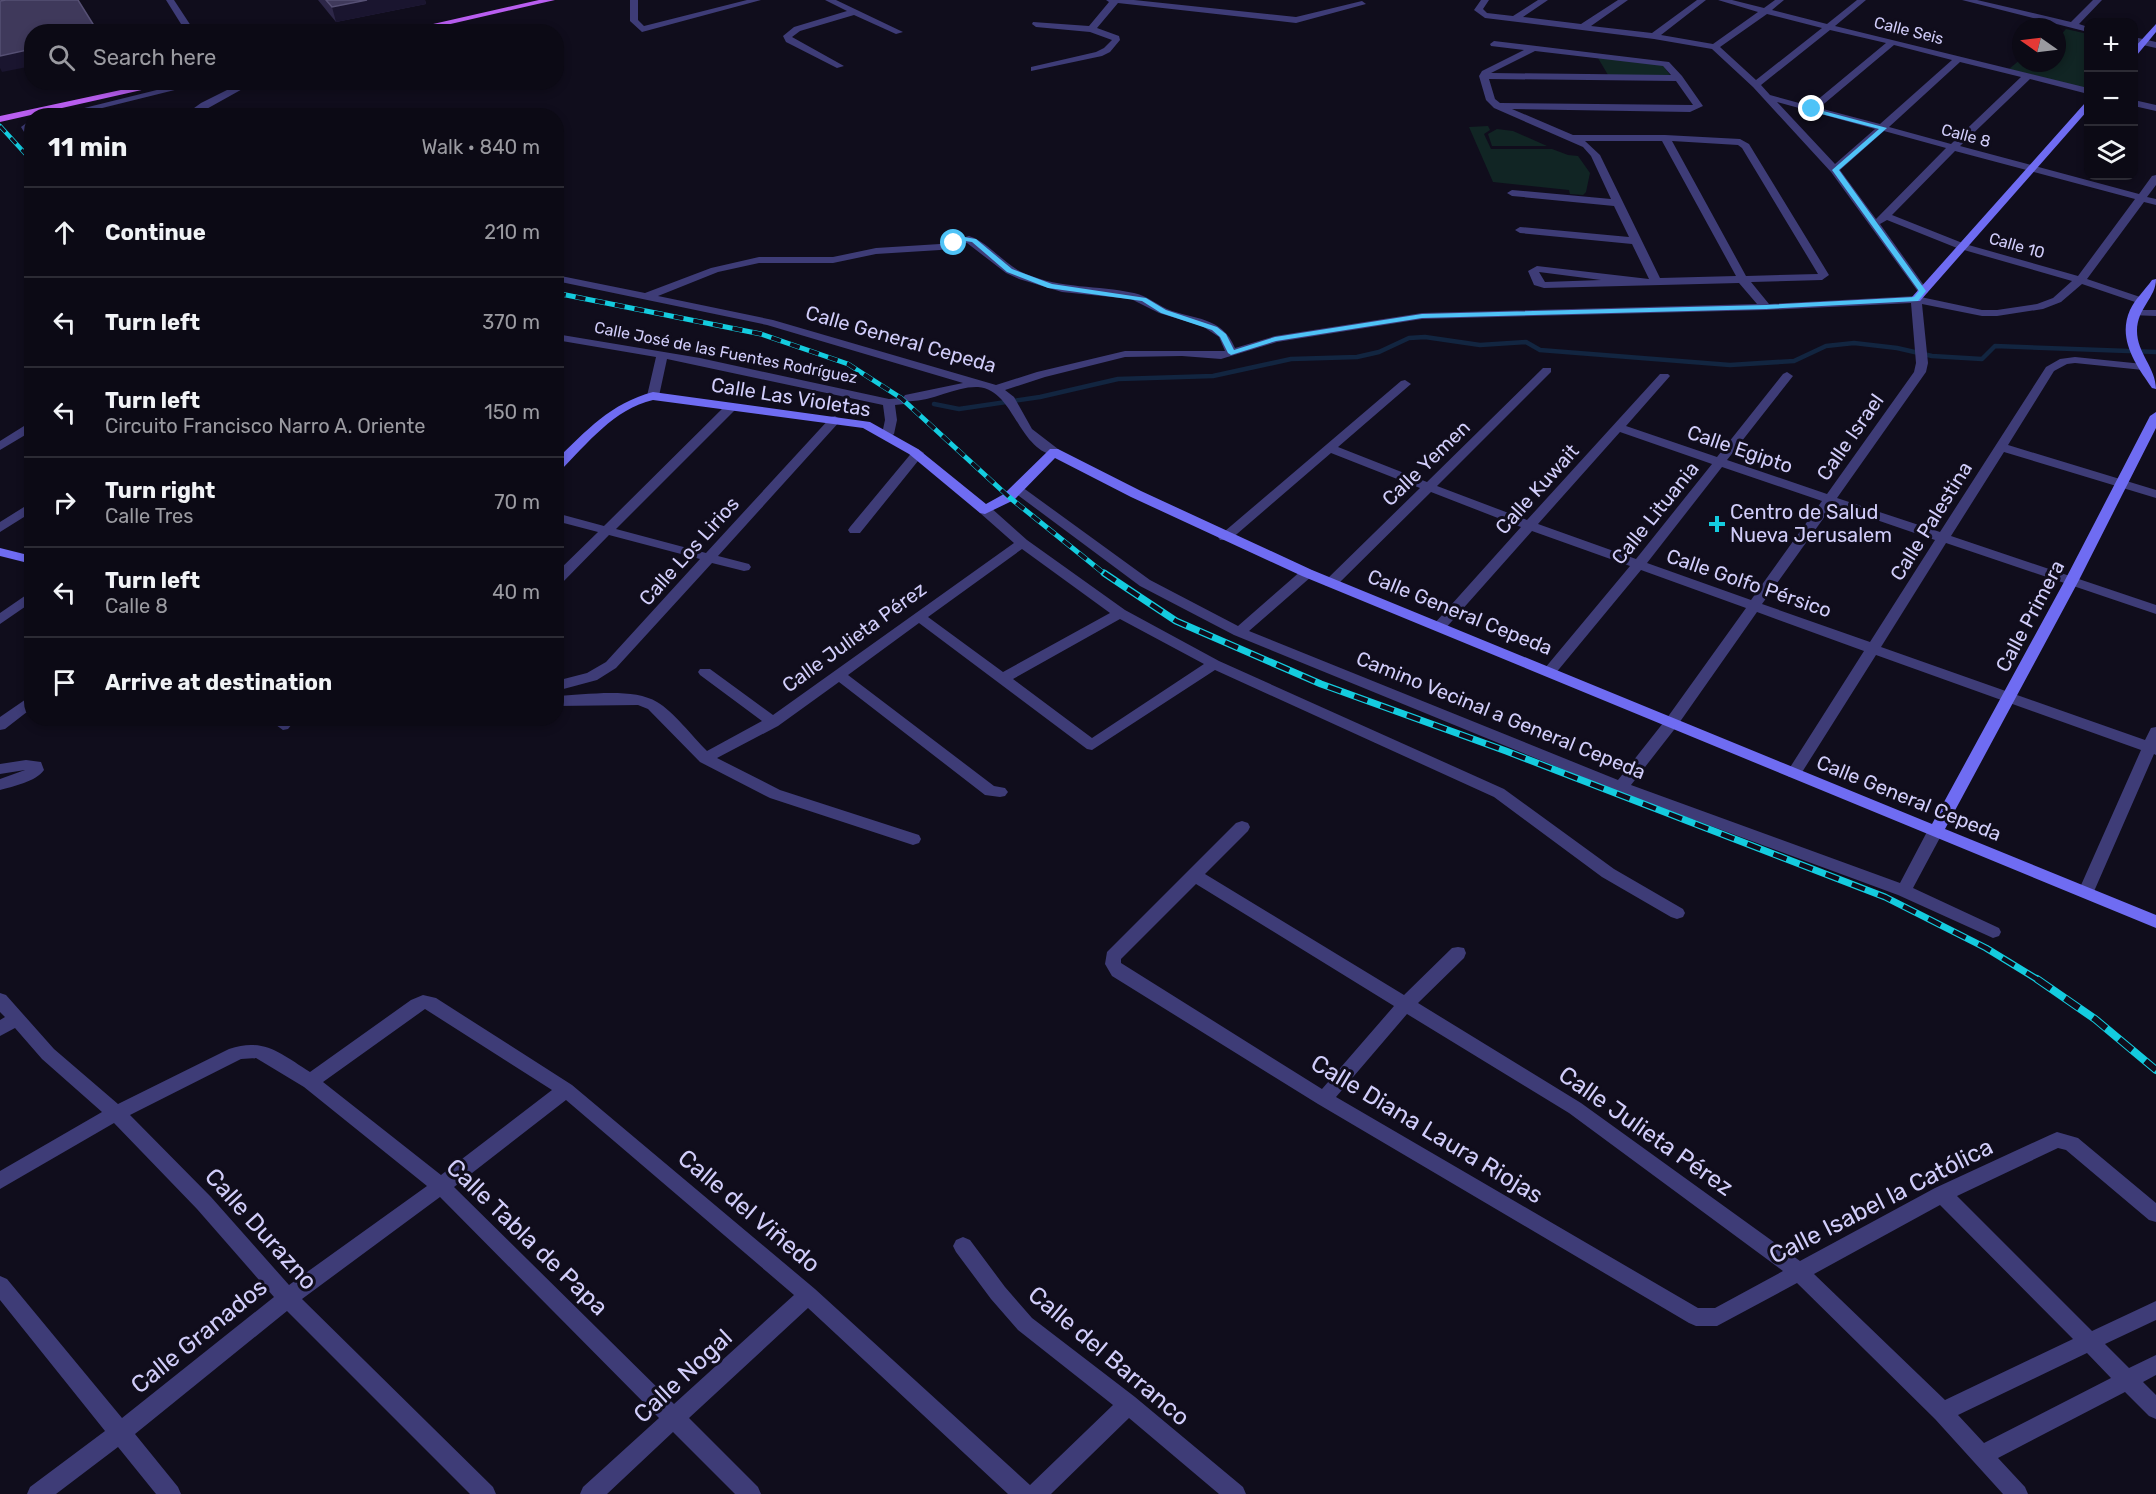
<!DOCTYPE html>
<meta charset="utf-8">
<style>
body{margin:0;font-family:Rubik,sans-serif;background:#15131e;color:#f1f3f6}
.controls{position:absolute;right:18px;top:18px;display:grid;overflow:hidden;border-radius:12px;box-shadow:0 3px 9px #0003}
.controls button{width:54px;height:54px;display:grid;place-items:center;padding:0;border:0;border-bottom:2px solid #2c2b34;background:#0c0a15;color:#f1f3f6;font:30px sans-serif}
.compass{position:absolute;left:2012px;top:18px;width:54px;height:54px;border-radius:50%;background:#0c0a15;box-shadow:0 3px 9px #0003;rotate:284deg}
.stop{position:absolute;width:18px;height:18px;margin:-14px;border:4px solid #4fc3f7;border-radius:50%;background:#fff}
.stop.end{background:#4fc3f7;border-color:#fff;box-shadow:0 2px 6px #0008}
.list{margin:0;padding:0;list-style:none}
h2{display:flex;justify-content:space-between;align-items:center;height:78px;margin:0;padding:0 24px;font-size:26px}
h2 small{font-size:20px;font-weight:400;color:#9a9aa0}
.list li{display:grid;grid-template-columns:39px 1fr auto;gap:18px;align-items:center;box-sizing:border-box;height:90px;padding:0 24px;border-top:2px solid #2c2b34}
.list b{display:block;font-size:22px;white-space:nowrap}
.list p{margin:0;font-size:20px;white-space:nowrap;color:#9a9aa0}
.list em{font-size:20px;font-style:normal;color:#9a9aa0}
.icon{flex:none;width:33px;height:33px;fill:none;stroke:currentColor;stroke-width:2;stroke-linecap:round;stroke-linejoin:round}
.map{position:relative;flex:none;width:2156px;height:1494px;overflow:hidden}
.search{position:absolute;background:#0c0a15;box-shadow:0 3px 9px #0003;left:24px;top:24px;width:540px;height:66px;display:flex;align-items:center;gap:15px;box-sizing:border-box;padding:0 21px;border-radius:24px;color:#9a9aa0;font-size:22px}
.panel{position:absolute;background:#0c0a15;box-shadow:0 3px 9px #0003;left:24px;top:108px;width:540px;height:618px;border-radius:24px}
.map>svg:first-child{display:block}
</style>
<div class="map">
<svg width="2156" height="1494" viewBox="0 0 2156 1494">
<rect width="100%" height="100%" fill="#100d1c"/>
<path fill="#112524" d="M 2066,29 L 2088,34 L 2088,89 L 2009,69 L 2021,59 L 2021,63 L 2057,63 L 2057,39 Z
M 1598,58 L 1662,64 L 1670,75 L 1608,75 Z
M 1488,126 L 1490,130 L 1484,134 L 1491,149 L 1552,149 L 1568,155 L 1578,156 L 1590,173 L 1586,192 L 1583,195 L 1570,194 L 1569,190 L 1493,182 L 1469,127 Z
M 1497,129 L 1513,131 L 1547,146 L 1492,146 L 1488,134 Z"/>
<g fill="none" stroke-linecap="round" stroke-linejoin="round">
<path stroke="#122540" stroke-width="4.5" d="M 934,404 L 959,409 L 1040,397 L 1118,379 L 1213,376 L 1291,359 L 1357,357 L 1379,352 L 1409,338 L 1425,337 L 1480,345 L 1526,342 L 1540,350 L 1730,365 L 1794,361 L 1826,346 L 1854,343 L 1897,348 L 1932,356 L 1982,359 L 1995,346 L 2156,352"/>
<path fill="#3e3c77" fill-rule="evenodd" d="M 166,0 L 174,0 L 195,32 L 186,32 Z
M 630,0 L 638,0 L 638,20 L 644,26 L 747,0 L 761,0 L 642,32 L 630,21 Z
M 825,0 L 836,0 L 903,32 L 896,34 L 854,15 L 800,31 L 792,37 L 844,66 L 837,68 L 786,42 L 783,36 L 794,27 L 847,11 Z
M 1106,0 L 1134,0 L 1296,17 L 1362,1 L 1366,4 L 1296,23 L 1118,3 L 1097,28 L 1119,36 L 1120,40 L 1110,52 L 1102,56 L 1031,71 L 1031,67 L 1096,52 L 1104,48 L 1112,40 L 1090,32 L 1036,27 L 1032,24 L 1033,22 L 1089,26 L 1109,2 Z
M 1481,0 L 1489,0 L 1483,9 L 1487,13 L 1513,16 L 1538,0 L 1548,0 L 1523,17 L 1581,24 L 1618,0 L 1628,0 L 1591,26 L 1652,33 L 1697,0 L 1706,0 L 1661,35 L 1713,44 L 1758,12 L 1718,0 L 1732,0 L 1764,8 L 1775,0 L 1784,0 L 1772,10 L 1827,24 L 1857,0 L 1866,0 L 1835,26 L 2088,88 L 2088,94 L 2030,79 L 1960,146 L 2139,194 L 2152,176 L 2156,175 L 2156,185 L 2147,197 L 2156,199 L 2156,205 L 2144,202 L 2087,279 L 2146,299 L 2146,303 L 2138,303 L 2082,284 L 2061,302 L 2043,309 L 1997,316 L 1982,316 L 1922,304 L 1928,363 L 1926,372 L 1837,498 L 1940,532 L 2046,367 L 2060,359 L 2075,357 L 2143,364 L 2149,367 L 2143,370 L 2075,363 L 2067,364 L 2054,371 L 2008,445 L 2156,490 L 2156,498 L 2004,452 L 1951,536 L 2156,605 L 2156,614 L 1946,543 L 1881,647 L 2145,740 L 2151,728 L 2156,727 L 2156,755 L 2154,754 L 2092,896 L 2080,896 L 2078,892 L 2141,750 L 1876,655 L 1799,777 L 1789,777 L 1786,773 L 1789,769 L 1864,651 L 1757,612 L 1677,726 L 1631,785 L 1900,883 L 1929,828 L 1941,828 L 1943,832 L 1913,888 L 1999,928 L 2001,932 L 1999,936 L 1993,938 L 1898,895 L 1616,791 L 1234,635 L 1140,586 L 1011,490 L 1017,486 L 1022,487 L 1150,580 L 1238,626 L 1302,570 L 1312,570 L 1314,573 L 1312,576 L 1249,631 L 1618,780 L 1667,718 L 1746,608 L 1641,570 L 1555,674 L 1545,674 L 1543,671 L 1545,668 L 1630,566 L 1532,531 L 1444,630 L 1434,630 L 1432,627 L 1434,624 L 1521,527 L 1431,492 L 1336,586 L 1326,586 L 1324,583 L 1326,580 L 1420,488 L 1331,453 L 1230,540 L 1220,540 L 1218,537 L 1401,381 L 1405,380 L 1411,384 L 1338,447 L 1427,482 L 1543,368 L 1551,368 L 1551,372 L 1437,486 L 1527,520 L 1660,374 L 1668,374 L 1670,376 L 1626,426 L 1717,457 L 1783,374 L 1787,372 L 1793,376 L 1727,460 L 1827,494 L 1914,372 L 1916,363 L 1911,303 L 1766,310 L 1422,319 L 1277,342 L 1221,359 L 1182,356 L 1125,357 L 1045,377 L 1005,390 L 1014,397 L 1032,429 L 1058,449 L 1060,452 L 1058,455 L 1054,456 C 1016,446 1014,390 978,387 C 955,386 930,403 906,401 L 904,404 L 895,405 L 897,420 L 894,434 L 888,438 L 882,434 L 885,420 L 883,405 L 667,359 L 659,396 L 657,399 L 649,399 L 647,396 L 656,357 L 556,340 L 556,334 L 700,358 L 889,399 L 903,398 L 905,395 L 963,383 L 767,325 L 556,281 L 556,275 L 645,293 L 711,268 L 759,257 L 833,257 L 876,248 L 940,244 L 969,236 C 990,243 1005,266 1026,274 C 1062,289 1097,285 1134,293 C 1147,296 1156,304 1167,309 C 1194,320 1222,316 1235,348 L 1275,336 L 1422,313 L 1757,304 L 1739,283 L 1544,288 L 1534,285 L 1528,271 L 1537,266 L 1649,279 L 1632,244 L 1520,233 L 1515,230 L 1520,227 L 1629,237 L 1614,206 L 1512,196 L 1507,193 L 1512,190 L 1611,199 L 1591,156 L 1583,147 L 1494,108 L 1486,100 L 1479,76 L 1482,71 L 1524,50 L 1491,46 L 1490,44 L 1494,41 L 1669,62 L 1682,76 L 1703,106 L 1690,112 L 1512,109 L 1573,135 L 1665,135 L 1740,139 L 1749,144 L 1829,275 L 1822,280 L 1751,282 L 1769,304 L 1916,296 L 1982,310 L 1997,310 L 2037,304 L 2053,298 L 2072,281 L 1957,248 L 1887,220 L 1880,224 L 1928,291 L 1927,293 L 1919,293 L 1831,172 L 1753,87 L 1712,49 L 1654,39 L 1485,18 L 1474,10 ZM 1767,14 L 1822,28 L 1756,80 L 1720,47 ZM 1830,30 L 1886,43 L 1810,106 L 1770,95 L 1761,85 ZM 1894,45 L 1952,60 L 1880,124 L 1819,108 ZM 1535,51 L 1663,66 L 1671,75 L 1491,73 ZM 1960,62 L 2021,77 L 1951,144 L 1889,127 ZM 1489,79 L 1676,81 L 1693,105 L 1500,103 L 1495,99 ZM 1777,102 L 1875,129 L 1835,164 ZM 1884,131 L 1946,148 L 1876,219 L 1840,170 ZM 1585,141 L 1662,141 L 1736,276 L 1660,278 L 1600,155 ZM 1672,141 L 1738,145 L 1742,148 L 1818,274 L 1746,276 ZM 1955,151 L 2135,199 L 2078,276 L 1965,244 L 1892,215 ZM 967,243 L 1006,273 L 1019,279 L 1062,292 L 1131,299 L 1159,313 L 1202,326 L 1219,337 L 1225,351 L 1125,351 L 1037,372 L 996,385 L 773,320 L 658,296 L 718,272 L 759,263 L 833,263 L 876,254 L 940,250 ZM 1539,272 L 1601,280 L 1545,282 ZM 1620,432 L 1712,464 L 1636,559 L 1538,524 ZM 1722,467 L 1822,501 L 1751,600 L 1647,563 ZM 1833,505 L 1935,540 L 1870,642 L 1762,604 Z
M 1962,0 L 1977,0 L 2071,22 L 2093,0 L 2102,0 L 2079,24 L 2088,27 L 2088,32 Z
M 2134,37 L 2156,42 L 2156,48 L 2134,43 Z
M 189,82 L 207,82 L 70,116 L 52,116 Z
M 243,82 L 255,82 L 194,116 L 183,116 L 201,103 Z
M 2134,100 L 2156,105 L 2156,111 L 2134,106 Z
M 32,119 L 32,141 L 29,140 L 21,127 Z
M 2134,310 L 2156,310 L 2156,316 L 2130,315 L 2130,311 Z
M 731,403 L 737,407 L 735,410 L 616,529 L 706,553 L 831,417 L 835,416 L 841,420 L 718,556 L 749,564 L 751,567 L 749,570 L 744,571 L 712,563 L 616,668 L 597,680 L 556,691 L 556,681 L 587,673 L 606,662 L 700,559 L 609,535 L 561,584 L 556,585 L 556,573 L 598,532 L 556,521 L 556,513 L 604,526 L 727,404 Z
M 32,421 L 32,431 L 0,450 L 0,441 Z
M 918,449 L 924,453 L 922,456 L 860,533 L 850,533 L 848,530 L 850,527 L 914,450 Z
M 32,502 L 32,512 L 0,532 L 0,522 Z
M 985,506 L 990,507 L 1027,540 L 1125,610 L 1219,661 L 1504,789 L 1614,869 L 1683,909 L 1685,913 L 1683,917 L 1677,919 L 1671,917 L 1602,877 L 1494,797 L 1215,670 L 1092,750 L 1087,749 L 919,623 L 848,675 L 994,786 L 1005,788 L 1008,792 L 1005,796 L 1000,797 L 985,795 L 839,682 L 778,726 L 717,758 L 780,790 L 919,835 L 921,839 L 919,843 L 913,845 L 770,798 L 700,762 L 648,709 L 638,705 L 556,706 L 556,696 C 584,695 633,687 657,702 C 674,712 692,736 707,751 L 762,721 L 700,675 L 698,672 L 700,669 L 710,669 L 773,715 L 1014,543 L 980,513 L 979,510 ZM 1022,549 L 1110,613 L 1003,672 L 928,617 ZM 1120,619 L 1204,664 L 1092,738 L 1013,679 Z
M 32,591 L 32,602 L 0,624 L 0,613 Z
M 32,695 L 32,708 L 5,729 L 0,730 L 0,717 Z
M 281,718 L 297,718 L 288,729 L 283,730 L 276,725 Z
M 26,760 L 41,762 L 44,770 C 35,782 14,786 0,790 L 0,779 L 25,770 L 0,774 L 0,764 Z
M 1242,821 L 1248,823 L 1250,827 L 1248,831 L 1205,874 L 1404,995 L 1452,948 L 1458,947 L 1464,948 L 1466,953 L 1464,958 L 1418,1003 L 1581,1103 L 1800,1261 L 1935,1188 L 2050,1135 L 2057,1132 L 2078,1138 L 2156,1203 L 2156,1222 L 2149,1220 L 2066,1150 L 2058,1148 L 1957,1196 L 2092,1331 L 2156,1301 L 2156,1320 L 2105,1344 L 2129,1368 L 2156,1355 L 2156,1375 L 2143,1382 L 2156,1395 L 2156,1419 L 2149,1416 L 2125,1392 L 1998,1458 L 2025,1487 L 2028,1494 L 2003,1494 L 1935,1419 L 1797,1283 L 1717,1326 L 1696,1326 L 1689,1323 L 1318,1104 L 1112,976 L 1105,964 L 1107,952 L 1236,823 ZM 1196,884 L 1394,1006 L 1322,1089 L 1121,963 L 1121,959 ZM 1407,1014 L 1569,1113 L 1783,1271 L 1715,1308 L 1698,1308 L 1336,1097 ZM 1940,1205 L 2073,1339 L 1945,1400 L 1814,1274 ZM 2087,1353 L 2111,1378 L 1984,1443 L 1958,1415 Z
M 0,993 L 6,995 L 54,1049 L 118,1104 L 229,1049 C 264,1037 281,1054 310,1072 L 411,1000 L 423,995 L 436,998 L 572,1085 L 815,1289 L 1030,1485 L 1113,1405 L 1018,1330 L 991,1299 L 956,1252 L 953,1246 L 956,1240 L 963,1237 L 970,1240 L 1005,1287 L 1032,1318 L 1135,1397 L 1243,1487 L 1246,1494 L 1219,1494 L 1129,1418 L 1051,1494 L 1008,1494 L 808,1308 L 689,1418 L 758,1487 L 761,1494 L 735,1494 L 673,1432 L 607,1494 L 580,1494 L 583,1487 L 659,1418 L 440,1197 L 302,1299 L 493,1487 L 496,1494 L 470,1494 L 287,1311 L 135,1434 L 178,1487 L 181,1494 L 156,1494 L 118,1447 L 56,1494 L 27,1494 L 30,1487 L 105,1431 L 0,1300 L 0,1276 L 7,1279 L 122,1418 L 274,1297 L 197,1209 L 114,1123 L 0,1189 L 0,1171 L 102,1112 L 42,1059 L 15,1028 L 0,1036 L 0,1020 L 5,1017 L 0,1012 ZM 425,1009 L 552,1090 L 441,1175 L 323,1082 ZM 256,1058 L 304,1087 L 427,1186 L 289,1285 L 211,1197 L 130,1115 L 241,1059 ZM 566,1100 L 794,1295 L 674,1404 L 454,1187 Z"/>
<path fill="#6f6cf2" fill-rule="evenodd" d="M 2156,24 L 2156,32 L 2137,55 L 2134,56 L 2134,48 Z
M 2088,102 L 2088,110 L 1920,301 L 1912,301 L 1912,297 L 2085,103 Z
M 2156,279 C 2156,298 2137,308 2137,331 C 2137,353 2156,368 2156,389 L 2152,388 C 2136,365 2117,339 2130,310 C 2135,299 2145,290 2152,280 Z
M 653,392 L 870,422 L 918,449 L 986,504 L 1004,494 L 1050,449 L 1058,449 L 1141,491 L 1312,570 L 1932,824 L 2064,582 L 2150,416 L 2156,412 L 2156,428 L 2078,582 L 1945,829 L 2156,915 L 2156,928 L 1302,576 L 1131,497 L 1055,458 L 1014,500 L 985,514 L 980,513 L 909,454 L 863,428 L 653,400 C 614,409 588,443 560,471 L 556,472 L 556,460 C 586,431 611,403 653,392 Z
M 0,548 L 32,556 L 32,564 L 0,556 Z"/>
<path fill="#b95ef0" fill-rule="evenodd" d="M 539,0 L 555,0 L 416,32 L 398,32 Z
M 158,82 L 177,82 L 0,122 L 0,116 Z"/>
<defs>
<path id="rail-far3" d="M 0,126 L 32,161"/>
<path id="rail-far2" d="M 556,293 L 761,334 L 848,364 L 901,398 L 1009,497 L 1106,575"/>
<path id="rail-far1" d="M 1104,573 L 1176,621 L 1321,684 L 1506,751 L 1885,897 L 1986,948 L 2040,981"/>
<path id="rail" d="M 2037,979 L 2095,1019 L 2156,1070"/>
</defs>
<use href="#rail-far3" stroke="#14ccdf" stroke-width="4.5"/>
<use href="#rail-far2" stroke="#14ccdf" stroke-width="5"/>
<use href="#rail-far1" stroke="#14ccdf" stroke-width="7"/>
<use href="#rail" stroke="#14ccdf" stroke-width="8"/>
<use href="#rail-far3" stroke="#100d1c" stroke-width="3" stroke-dasharray="8" stroke-linecap="butt"/>
<use href="#rail-far2" stroke="#100d1c" stroke-width="4" stroke-dasharray="10" stroke-linecap="butt"/>
<use href="#rail-far1" stroke="#100d1c" stroke-width="4.5" stroke-dasharray="14" stroke-linecap="butt"/>
<use href="#rail" stroke="#100d1c" stroke-width="6" stroke-dasharray="17" stroke-linecap="butt"/>
</g>
<path fill="#2d2748" d="M 318,0 L 425,0 L 426,4 L 336,22 Z"/>
<path fill="#1a152f" d="M 367,0 L 425,0 L 426,4 L 336,22 L 332,7 Z
M 32,49 L 32,66 L 2,72 L 0,68 L 0,56 Z"/>
<path fill="#3f395b" stroke="#565074" stroke-width="1.5" d="M 6,0 L 78,0 L 98,32 L 32,32 L 32,49 L 0,56 L 0,1 Z
M 326,0 L 367,0 L 332,7 Z"/>
<path fill="#4fc3f7" d="M 1812,108 L 1887,128 L 1839,170 L 1926,291 L 1918,301 L 1766,309 L 1422,318 L 1276,341 L 1231,355 L 1228,353 L 1220,337 L 1212,330 L 1161,313 L 1142,301 L 1048,288 L 1007,272 L 972,242 L 965,241 L 954,245 L 950,243 L 964,237 L 976,239 L 1012,269 L 1052,284 L 1146,298 L 1166,310 L 1217,327 L 1226,334 L 1234,350 L 1275,337 L 1422,314 L 1766,305 L 1914,297 L 1919,291 L 1832,170 L 1879,129 L 1810,111 Z"/>
<path fill="#14ccdf" stroke="#100d1c" stroke-width="2" d="M1714 515h6v6h6v6h-6v6h-6v-6h-6v-6h6z"/>
<g text-anchor="middle" stroke-width="6" stroke-linejoin="round" paint-order="stroke">
<g font-size="16" fill="#d1cdfa" stroke="#100d1c">
<text transform="translate(1909 30) rotate(14)" y="6">Calle Seis</text>
<text transform="translate(1966 135) rotate(15)" y="6">Calle 8</text>
<text transform="translate(2017 245) rotate(16)" y="6">Calle 10</text>
<text transform="translate(726 352) rotate(11)" y="6">Calle José de las Fuentes Rodríguez</text>
</g>
<g font-size="20" fill="#d1cdfa" stroke="#100d1c">
<text transform="translate(901 339) rotate(16)" y="7">Calle General Cepeda</text>
<text transform="translate(791 397) rotate(9)" y="7">Calle Las Violetas</text>
<text transform="translate(1850 437) rotate(-55)" y="7">Calle Israel</text>
<text transform="translate(1740 449) rotate(19)" y="7">Calle Egipto</text>
<text transform="translate(1426 463) rotate(-44)" y="7">Calle Yemen</text>
<text transform="translate(1537 489) rotate(-48)" y="7">Calle Kuwait</text>
<text transform="translate(1655 513) rotate(-51)" y="7">Calle Lituania</text>
<text transform="translate(1931 521) rotate(-58)" y="7">Calle Palestina</text>
<text transform="translate(689 551) rotate(-48)" y="7">Calle Los Lirios</text>
<text transform="translate(1749 583) rotate(19)" y="7">Calle Golfo Pérsico</text>
<text transform="translate(1460 612) rotate(22)" y="7">Calle General Cepeda</text>
<text transform="translate(2030 616) rotate(-62)" y="7">Calle Primera</text>
<text transform="translate(854 637) rotate(-36)" y="7">Calle Julieta Pérez</text>
<text transform="translate(1501 715) rotate(22)" y="7">Camino Vecinal a General Cepeda</text>
<text transform="translate(1909 798) rotate(22)" y="7">Calle General Cepeda</text>
</g>
<g font-size="20" fill="#d1cdfa" stroke="#100d1c" text-anchor="start">
<text x="1730" y="519">Centro de Salud<tspan x="1730" dy="23">Nueva Jerusalem</tspan></text>
</g>
<g font-size="24" fill="#d1cdfa" stroke="#100d1c">
<text transform="translate(1427 1129) rotate(31)" y="8">Calle Diana Laura Riojas</text>
<text transform="translate(1646 1131) rotate(35)" y="8">Calle Julieta Pérez</text>
<text transform="translate(1881 1201) rotate(-27)" y="8">Calle Isabel la Católica</text>
<text transform="translate(749 1211) rotate(40)" y="8">Calle del Viñedo</text>
<text transform="translate(261 1229) rotate(48)" y="8">Calle Durazno</text>
<text transform="translate(527 1237) rotate(44)" y="8">Calle Tabla de Papa</text>
<text transform="translate(199 1336) rotate(-39)" y="8">Calle Granados</text>
<text transform="translate(1109 1356) rotate(40)" y="8">Calle del Barranco</text>
<text transform="translate(683 1376) rotate(-43)" y="8">Calle Nogal</text>
</g>
</g>
</svg>
<div class="controls">
<button>+</button>
<button>−</button>
<button><svg class="icon" aria-label="layers" viewBox="0 0 24 24"><path d="M12 4l9 5-9 5-9-5zM3 14l9 5 9-5"/></svg></button>
</div>
<svg class="compass" viewBox="-18 -18 36 36"><path d="M0-13l5 13h-10z" fill="#e53935"/><path d="M0 13l5-13h-10z" fill="#9a9aa0"/></svg>
<div class="stop" style="left:954px;top:243px"></div>
<div class="stop end" style="left:1812px;top:109px"></div>
<div class="search"><svg class="icon" aria-label="search" viewBox="0 0 24 24"><circle cx="10" cy="10" r="6"/><path d="M15 15l6 6"/></svg>Search here</div>
<section class="panel">
<h2>11 min<small>Walk · 840 m</small></h2>
<ul class="list">
<li><svg class="icon" aria-label="ahead" viewBox="0 0 24 24"><path d="M12 20V5M6 11l6-6 6 6"/></svg><div><b>Continue</b></div><em>210 m</em></li>
<li><svg class="icon" aria-label="left" viewBox="0 0 24 24"><path d="M17 20v-9H6M10 6l-5 5 5 5"/></svg><div><b>Turn left</b></div><em>370 m</em></li>
<li><svg class="icon" aria-label="left" viewBox="0 0 24 24"><path d="M17 20v-9H6M10 6l-5 5 5 5"/></svg><div><b>Turn left</b><p>Circuito Francisco Narro A. Oriente</p></div><em>150 m</em></li>
<li><svg class="icon" aria-label="right" viewBox="0 0 24 24"><path d="M7 20v-9h11M14 6l5 5-5 5"/></svg><div><b>Turn right</b><p>Calle Tres</p></div><em>70 m</em></li>
<li><svg class="icon" aria-label="left" viewBox="0 0 24 24"><path d="M17 20v-9H6M10 6l-5 5 5 5"/></svg><div><b>Turn left</b><p>Calle 8</p></div><em>40 m</em></li>
<li><svg class="icon" aria-label="arrive" viewBox="0 0 24 24"><path d="M6 21V4h12l-3 4 3 4H6"/></svg><div><b>Arrive at destination</b></div></li>
</ul>
</section>
</div>
